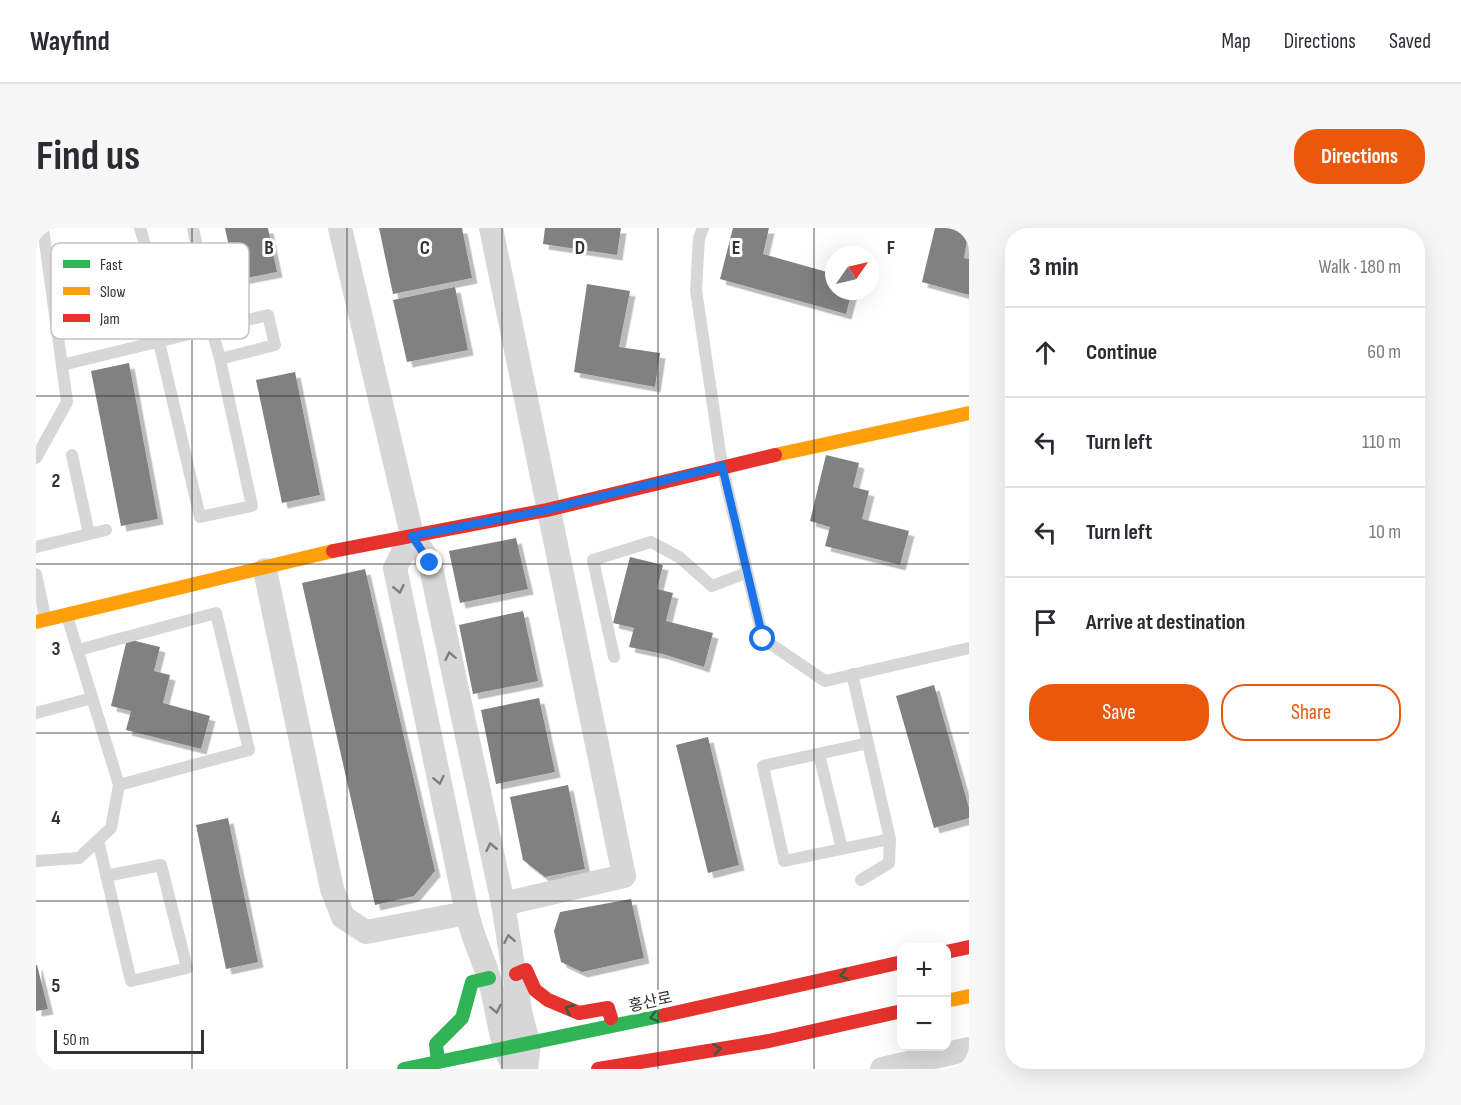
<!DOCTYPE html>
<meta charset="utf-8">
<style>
body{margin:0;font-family:"Sofia Sans Condensed","Noto Sans KR",sans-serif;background:#f7f7f7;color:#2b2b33}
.controls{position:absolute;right:18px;bottom:18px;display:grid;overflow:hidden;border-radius:12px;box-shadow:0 6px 24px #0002}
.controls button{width:54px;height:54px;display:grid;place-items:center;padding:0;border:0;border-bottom:2px solid #e1e1e2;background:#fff;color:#2b2b33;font:30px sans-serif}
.compass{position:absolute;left:789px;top:18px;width:54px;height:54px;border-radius:50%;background:#fff;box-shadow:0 6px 24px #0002;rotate:56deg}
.scale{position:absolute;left:18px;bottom:15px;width:150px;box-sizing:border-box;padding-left:6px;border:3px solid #333;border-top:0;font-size:16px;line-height:21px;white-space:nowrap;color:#333;-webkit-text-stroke:4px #fff;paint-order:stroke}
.stop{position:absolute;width:18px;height:18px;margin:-14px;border:4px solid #1a73e8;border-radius:50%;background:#fff}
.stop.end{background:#1a73e8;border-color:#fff;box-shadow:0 2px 6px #0008}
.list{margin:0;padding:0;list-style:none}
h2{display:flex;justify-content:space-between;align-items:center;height:78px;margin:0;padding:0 24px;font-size:26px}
h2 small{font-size:20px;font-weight:400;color:#7c7c81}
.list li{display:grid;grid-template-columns:39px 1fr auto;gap:18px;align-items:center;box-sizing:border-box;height:90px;padding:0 24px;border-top:2px solid #e1e1e2}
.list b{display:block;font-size:22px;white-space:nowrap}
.list em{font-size:20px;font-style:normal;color:#7c7c81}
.actions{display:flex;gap:12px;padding:18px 24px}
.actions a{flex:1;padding:14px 0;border:2px solid #ea580c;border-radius:24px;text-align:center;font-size:21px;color:#ea580c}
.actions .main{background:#ea580c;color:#fff}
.icon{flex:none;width:33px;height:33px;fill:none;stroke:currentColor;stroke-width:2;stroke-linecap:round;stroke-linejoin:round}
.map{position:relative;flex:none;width:933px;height:841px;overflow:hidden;border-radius:24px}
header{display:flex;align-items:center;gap:36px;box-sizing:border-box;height:84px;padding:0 30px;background:#fff;border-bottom:2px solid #e1e1e2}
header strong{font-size:28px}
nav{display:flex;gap:33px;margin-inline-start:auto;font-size:21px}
.intro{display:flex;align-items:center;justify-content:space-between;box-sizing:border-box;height:144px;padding:0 36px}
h1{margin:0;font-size:42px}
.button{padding:15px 27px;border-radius:24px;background:#ea580c;color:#fff;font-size:21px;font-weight:700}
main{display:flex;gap:36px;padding:0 36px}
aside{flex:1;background:#fff;border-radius:24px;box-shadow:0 6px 24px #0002}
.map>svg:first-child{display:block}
</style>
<header>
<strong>Wayfind</strong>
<nav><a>Map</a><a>Directions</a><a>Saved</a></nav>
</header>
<div class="intro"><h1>Find us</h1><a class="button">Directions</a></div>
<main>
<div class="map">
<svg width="933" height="841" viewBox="0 0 933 841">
<defs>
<filter id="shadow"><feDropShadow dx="5.5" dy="5.5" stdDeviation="0" flood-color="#0004"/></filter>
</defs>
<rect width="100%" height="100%" fill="#fff"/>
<path fill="#818181" filter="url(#shadow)" d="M 189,0 L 232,0 L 241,44 L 200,52 Z
M 343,0 L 426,0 L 436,50 L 357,66 Z
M 509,0 L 585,0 L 581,27 L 507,16 Z
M 697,0 L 733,0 L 727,26 L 798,46 L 798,63 L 816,63 L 810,86 L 684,51 Z
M 899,0 L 933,0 L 928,30 L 933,31 L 933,67 L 886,54 Z
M 551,56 L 594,63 L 583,119 L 624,125 L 619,159 L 538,144 Z
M 419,59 L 432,122 L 371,134 L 357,72 Z
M 93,135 L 122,291 L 85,298 L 55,143 Z
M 259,144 L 284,267 L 246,275 L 220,152 Z
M 790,227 L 823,235 L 817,259 L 833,263 L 826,291 L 873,303 L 864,337 L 789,318 L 794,299 L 774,293 Z
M 480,310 L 492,361 L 424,375 L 413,323 Z
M 594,329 L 627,337 L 621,361 L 637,365 L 630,393 L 677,405 L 668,439 L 627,426 L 593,419 L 598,400 L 577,395 Z
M 329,341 L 399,643 L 378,668 L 339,677 L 266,355 Z
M 487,383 L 502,453 L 437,466 L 423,397 Z
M 91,411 L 124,419 L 118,443 L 134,447 L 127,475 L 174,488 L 165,521 L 90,502 L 95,483 L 75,478 Z
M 898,457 L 933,580 L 933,590 L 898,600 L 860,468 Z
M 503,470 L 519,544 L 460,556 L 445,482 Z
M 672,509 L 703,637 L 672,645 L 640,517 Z
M 532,557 L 549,641 L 509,649 L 487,632 L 474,569 Z
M 192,590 L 222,734 L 190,741 L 160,597 Z
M 595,671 L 608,730 L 546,744 L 525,734 L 518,703 L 524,684 Z
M 0,737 L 1,737 L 12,781 L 0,783 Z"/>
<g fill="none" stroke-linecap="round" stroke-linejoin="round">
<path stroke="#d7d7d7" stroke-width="12" d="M 104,0 L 120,53 L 166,43 L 157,0
M 667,0 L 663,10 L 660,62 L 686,238 L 727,411 L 789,453 L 933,420
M 123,114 L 164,289 L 216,278 L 184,131 L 168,73
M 26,137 L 232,87 L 239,117 L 184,131
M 36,227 L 53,306
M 0,230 L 31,174 L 7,0
M 0,319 L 70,302
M 0,346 L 9,389
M 42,422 L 180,385 L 213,522 L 83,557
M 578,429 L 557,332 L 615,314 L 643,329 L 676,358 L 710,345
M 816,446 L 854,611 L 853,635 L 825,652
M 0,485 L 56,470
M 832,515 L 727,538 L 748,633 L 854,611
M 783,526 L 806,621
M 62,612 L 95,753 L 151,740 L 125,637 L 70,648
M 0,633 L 43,630 L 75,600 L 83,557 L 31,388"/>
<path stroke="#d7d7d7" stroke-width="24" d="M 304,0 L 376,307 L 394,335 L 467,676 L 485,788 L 493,817 L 490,841
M 455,0 L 588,648 L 467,676
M 376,307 L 359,340 L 431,685 C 436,708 446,728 453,750 C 462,778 462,809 476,835
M 229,342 L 296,661 L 307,689 L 330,704 L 431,685
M 846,841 L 933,821"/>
<path stroke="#30b455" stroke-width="14" d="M 402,834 L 400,816 L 426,790 L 436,754 L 453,750
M 368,841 L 629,787"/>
<path stroke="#ff9f0a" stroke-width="14" d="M 739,227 L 933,185
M 0,394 L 297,323
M 910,773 L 933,768"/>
<path stroke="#e5322d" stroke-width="14" d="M 297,323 L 511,282 L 739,227
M 910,724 L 933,719
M 480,746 L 490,742 L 499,762 L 512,772 L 543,785 L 572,780 L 575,790
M 629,787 L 866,734
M 562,841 L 733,813 L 866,783"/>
</g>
<defs><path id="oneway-chevron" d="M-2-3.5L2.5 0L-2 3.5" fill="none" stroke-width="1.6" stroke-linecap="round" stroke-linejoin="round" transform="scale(1.5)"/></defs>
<g stroke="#7d7d7d">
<use href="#oneway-chevron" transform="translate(363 361) rotate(78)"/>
<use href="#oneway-chevron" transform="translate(414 428) rotate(-102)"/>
<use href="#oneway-chevron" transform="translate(403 552) rotate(78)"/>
<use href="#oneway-chevron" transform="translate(455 619) rotate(-102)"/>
<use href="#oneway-chevron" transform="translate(473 711) rotate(-101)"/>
<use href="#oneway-chevron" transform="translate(460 781) rotate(78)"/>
</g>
<g stroke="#32603f">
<use href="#oneway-chevron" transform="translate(808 747) rotate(167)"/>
<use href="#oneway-chevron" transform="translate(533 781) rotate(-158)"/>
<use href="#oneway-chevron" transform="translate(618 789) rotate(167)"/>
<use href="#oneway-chevron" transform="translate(681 821) rotate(-9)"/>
</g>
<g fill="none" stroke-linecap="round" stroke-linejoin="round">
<path stroke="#1a73e8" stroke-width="8" d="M 394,335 L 376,308 L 511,282 L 686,238 L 727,411"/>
</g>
<path fill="none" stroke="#333" stroke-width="1.5" stroke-opacity="0.55" d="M 156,0 L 156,841M 311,0 L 311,841M 466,0 L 466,841M 622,0 L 622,841M 778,0 L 778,841M 0,168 L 933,168M 0,336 L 933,336M 0,505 L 933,505M 0,673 L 933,673"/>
<g text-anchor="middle" stroke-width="6" stroke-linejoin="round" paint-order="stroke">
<g font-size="16" fill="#333" stroke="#fff">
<text transform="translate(614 773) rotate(-12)" y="6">홍산로</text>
</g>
</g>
<rect x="15" y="15" width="198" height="96" rx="9" fill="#fff" stroke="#c2c2c2" stroke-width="1.5"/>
<rect x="27" y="32" width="27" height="8" fill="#30b455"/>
<rect x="27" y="59" width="27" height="8" fill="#ff9f0a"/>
<rect x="27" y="86" width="27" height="8" fill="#e5322d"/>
<g font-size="16" fill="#333">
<text x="64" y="42">Fast</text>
<text x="64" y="69">Slow</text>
<text x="64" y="96">Jam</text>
</g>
<g font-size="20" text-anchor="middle" font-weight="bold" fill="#333" stroke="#fff" stroke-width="6" stroke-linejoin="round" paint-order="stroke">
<text x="233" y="26">B</text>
<text x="389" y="26">C</text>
<text x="544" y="26">D</text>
<text x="700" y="26">E</text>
<text x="855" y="26">F</text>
<text x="20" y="259">2</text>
<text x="20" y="427">3</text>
<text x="20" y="596">4</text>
<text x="20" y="764">5</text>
</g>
</svg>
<div class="controls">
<button>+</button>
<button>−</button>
</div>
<svg class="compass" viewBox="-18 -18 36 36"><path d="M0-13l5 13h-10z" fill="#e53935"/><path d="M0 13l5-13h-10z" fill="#7c7c81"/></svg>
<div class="scale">50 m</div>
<div class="stop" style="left:727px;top:411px"></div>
<div class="stop end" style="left:394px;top:335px"></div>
</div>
<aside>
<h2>3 min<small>Walk · 180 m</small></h2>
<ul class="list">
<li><svg class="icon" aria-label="ahead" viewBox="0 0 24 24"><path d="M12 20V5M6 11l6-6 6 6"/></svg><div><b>Continue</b></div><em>60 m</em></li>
<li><svg class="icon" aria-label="left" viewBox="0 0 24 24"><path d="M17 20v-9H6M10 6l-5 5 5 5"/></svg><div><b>Turn left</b></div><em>110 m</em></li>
<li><svg class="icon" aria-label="left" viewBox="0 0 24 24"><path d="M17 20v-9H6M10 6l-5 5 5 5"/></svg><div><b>Turn left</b></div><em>10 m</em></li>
<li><svg class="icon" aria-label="arrive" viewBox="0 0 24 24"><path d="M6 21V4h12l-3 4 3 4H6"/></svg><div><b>Arrive at destination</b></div></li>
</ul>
<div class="actions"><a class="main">Save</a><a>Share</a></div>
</aside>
</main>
